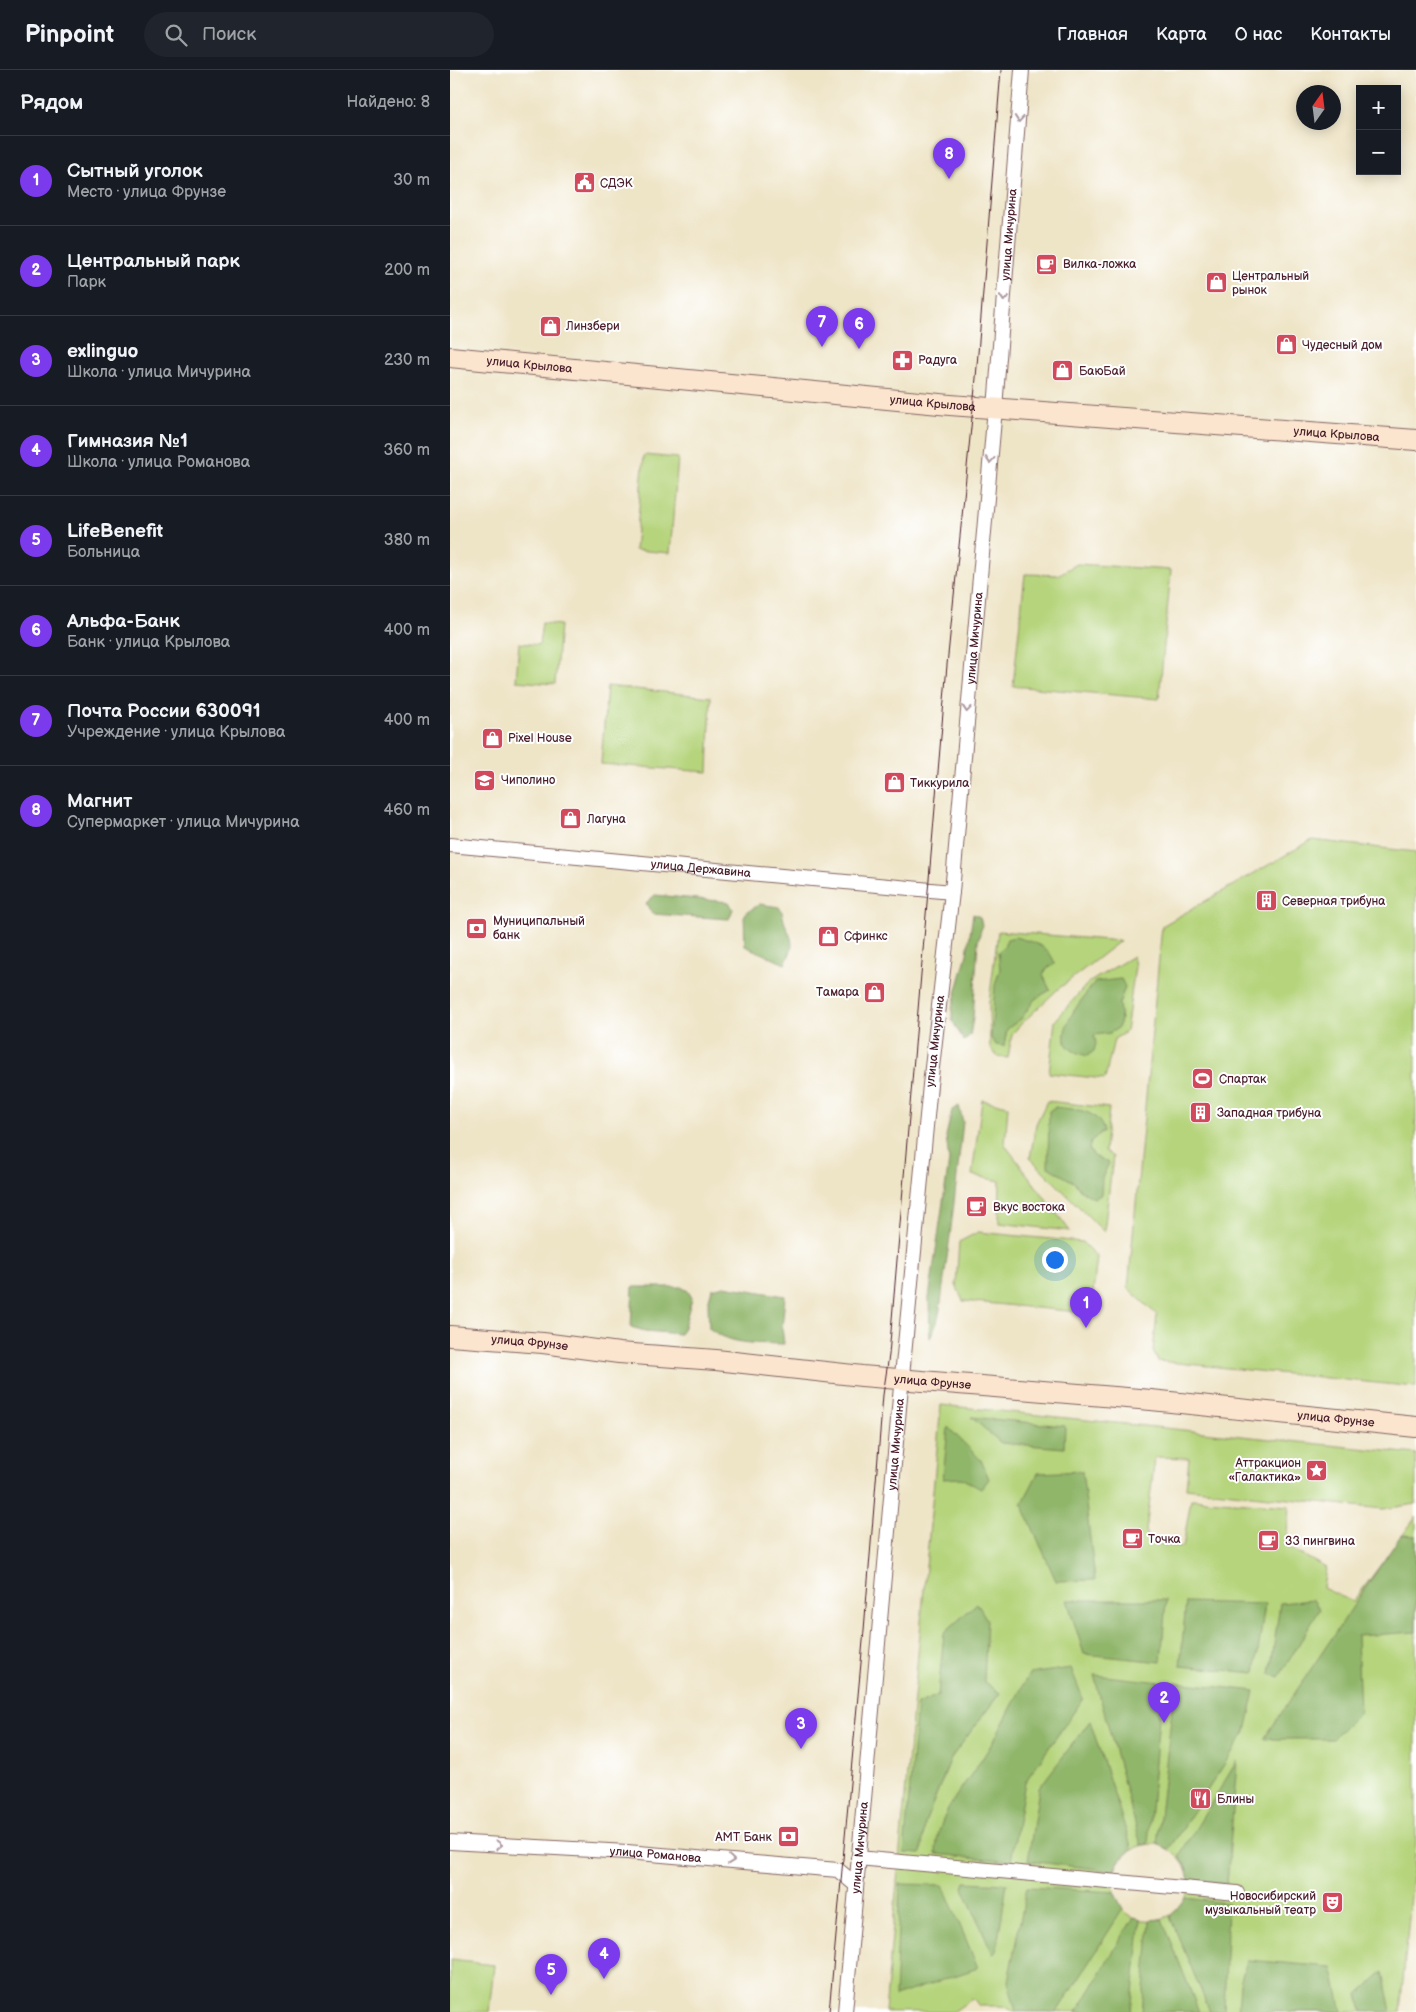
<!DOCTYPE html>
<html lang="ru">
<meta charset="utf-8">
<style>
body{margin:0;font-family:"Balsamiq Sans",sans-serif;background:#20242c;color:#f1f3f6}
.controls{position:absolute;right:15px;top:15px;display:grid;overflow:hidden;border-radius:0px;box-shadow:0 2px 12px #0003}
.controls button{width:45px;height:45px;display:grid;place-items:center;padding:0;border:0;border-bottom:1px solid #363941;background:#171b24;color:#f1f3f6;font:25px sans-serif}
.compass{position:absolute;left:846px;top:15px;width:45px;height:45px;border-radius:50%;background:#171b24;box-shadow:0 2px 12px #0003;rotate:14deg}
.you{position:absolute;left:604px;top:1189px;width:18px;height:18px;margin:-12px;border:4px solid #fff;border-radius:50%;background:#1a73e8;box-shadow:0 0 0 8px #1a73e833}
.badge{display:grid;place-items:center;width:32px;height:32px;border-radius:50%;background:#7c3aed;color:#fff;font-size:16px;font-weight:700}
.pin{position:absolute;translate:-50% -41px;filter:drop-shadow(0 1px 2px #0008)}
.pin::after{content:'';position:absolute;top:26px;width:18px;height:15px;background:inherit;clip-path:polygon(0 0,100% 0,50% 100%)}
.list{margin:0;padding:0;list-style:none}
h2{display:flex;justify-content:space-between;align-items:center;height:65px;margin:0;padding:0 20px;font-size:21px}
h2 small{font-size:16px;font-weight:400;color:#9ea1a6}
.list li{display:grid;grid-template-columns:32px 1fr auto;gap:15px;align-items:center;box-sizing:border-box;height:90px;padding:0 20px;border-top:1px solid #363941}
.list b{display:block;font-size:19px;white-space:nowrap}
.list p{margin:0;font-size:16px;white-space:nowrap;color:#9ea1a6}
.list em{font-size:16px;font-style:normal;color:#9ea1a6}
.icon{flex:none;width:28px;height:28px;fill:none;stroke:currentColor;stroke-width:2;stroke-linecap:round;stroke-linejoin:round}
.map{position:relative;flex:none;width:966px;height:1942px;overflow:hidden}
header{display:flex;align-items:center;gap:30px;box-sizing:border-box;height:70px;padding:0 25px;background:#171b24;border-bottom:1px solid #363941}
header strong{font-size:24px}
nav{display:flex;gap:28px;margin-inline-start:auto;font-size:18px}
.search{width:350px;height:45px;background:#20242c;display:flex;align-items:center;gap:12px;box-sizing:border-box;padding:0 18px;border-radius:28px;color:#9ea1a6;font-size:19px}
main{display:flex}
aside{flex:1;background:#171b24}
.map>svg:first-child{display:block}
</style>
<header>
<strong>Pinpoint</strong>
<div class="search"><svg class="icon" aria-label="search" viewBox="0 0 24 24"><circle cx="10" cy="10" r="6"/><path d="M15 15l6 6"/></svg>Поиск</div>
<nav><a>Главная</a><a>Карта</a><a>О нас</a><a>Контакты</a></nav>
</header>
<main>
<aside>
<h2>Рядом<small>Найдено: 8</small></h2>
<ul class="list">
<li><span class="badge">1</span><div><b>Сытный уголок</b><p>Место · улица Фрунзе</p></div><em>30 m</em></li>
<li><span class="badge">2</span><div><b>Центральный парк</b><p>Парк</p></div><em>200 m</em></li>
<li><span class="badge">3</span><div><b>exlinguo</b><p>Школа · улица Мичурина</p></div><em>230 m</em></li>
<li><span class="badge">4</span><div><b>Гимназия №1</b><p>Школа · улица Романова</p></div><em>360 m</em></li>
<li><span class="badge">5</span><div><b>LifeBenefit</b><p>Больница</p></div><em>380 m</em></li>
<li><span class="badge">6</span><div><b>Альфа-Банк</b><p>Банк · улица Крылова</p></div><em>400 m</em></li>
<li><span class="badge">7</span><div><b>Почта России 630091</b><p>Учреждение · улица Крылова</p></div><em>400 m</em></li>
<li><span class="badge">8</span><div><b>Магнит</b><p>Супермаркет · улица Мичурина</p></div><em>460 m</em></li>
</ul>
</aside>
<div class="map">
<svg width="966" height="1942" viewBox="0 0 966 1942">
<rect width="100%" height="100%" fill="#fff"/>
<filter id="ink" filterUnits="userSpaceOnUse"><feTurbulence type="fractalNoise" baseFrequency=".02" numOctaves="2"/><feDisplacementMap in="SourceGraphic" scale="10" xChannelSelector="R" yChannelSelector="G"/><feConvolveMatrix kernelMatrix="1 2 1 2 8 2 1 2 1" color-interpolation-filters="sRGB"/></filter>
<filter id="wash" filterUnits="userSpaceOnUse"><feTurbulence type="fractalNoise" baseFrequency=".0096" numOctaves="4" result="noise"/><feDisplacementMap in="SourceGraphic" scale="20" xChannelSelector="R" yChannelSelector="G"/><feGaussianBlur stdDeviation="1.12" result="paint"/><feColorMatrix in="noise" values="0 0 0 0 0 0 0 0 0 0 0 0 0 0 0 0 0 1.4 0 .05"/><feComposite in="paint" operator="in"/></filter>
<g filter="url(#wash)">
<rect width="100%" height="100%" fill="#eee4c6"/>
<path fill="#b5d47b" stroke="#807a53" fill-rule="evenodd" d="M 194,385 L 228,388 L 220,483 L 185,480 Z
M 627,494 L 721,500 L 709,629 L 563,616 L 575,504 L 608,505 Z
M 92,553 L 110,555 L 105,614 L 66,611 L 69,573 L 89,575 Z
M 157,616 L 261,627 L 258,702 L 151,694 Z
M 862,770 L 966,782 L 966,1317 L 708,1291 L 703,1281 L 707,1245 L 678,1218 L 712,856 Z
M 548,861 L 670,871 L 607,920 L 572,953 L 562,964 L 558,988 L 547,986 L 540,978 L 539,933 Z
M 683,886 L 685,896 L 676,962 L 664,969 L 655,1009 L 599,1003 L 605,951 L 638,913 Z
M 532,1030 L 558,1036 L 555,1075 L 620,1161 L 549,1153 L 550,1111 L 522,1105 Z
M 597,1031 L 659,1038 L 655,1081 L 663,1087 L 654,1162 L 580,1088 L 586,1054 Z
M 528,1162 L 632,1172 L 647,1187 L 642,1231 L 629,1242 L 513,1231 L 506,1215 L 509,1172 Z
M 491,1335 L 966,1384 L 966,1434 L 933,1439 L 736,1418 L 739,1388 L 705,1387 L 696,1461 L 701,1473 L 733,1477 L 741,1429 L 839,1436 L 836,1476 L 876,1498 L 873,1518 L 903,1532 L 966,1447 L 966,1774 L 950,1942 L 566,1942 L 552,1936 L 529,1936 L 523,1928 L 503,1942 L 435,1942 ZM 707,1774 C 732,1783 749,1808 733,1833 C 726,1844 717,1848 704,1850 C 652,1856 646,1772 707,1774 Z
M 0,1890 L 44,1895 L 39,1942 L 0,1942 Z"/>
<path fill="#90b66b" stroke="#6d6a4b" d="M 205,825 L 279,832 L 283,839 L 279,849 L 202,844 L 196,833 Z
M 310,834 L 329,837 C 334,843 332,848 336,856 C 344,874 344,875 335,894 L 295,876 L 294,844 Z
M 523,844 L 530,847 L 532,856 L 528,871 L 523,948 L 520,965 L 514,971 L 502,950 L 502,938 L 517,884 Z
M 565,867 C 582,872 599,875 605,894 L 597,898 L 593,905 L 600,920 L 585,929 L 571,949 L 557,959 L 554,976 L 546,975 L 541,968 L 545,915 L 550,899 L 548,882 L 554,877 L 557,869 Z
M 671,909 L 675,917 L 669,934 L 671,950 L 668,958 L 660,963 L 644,965 L 646,973 L 644,981 L 637,986 C 632,984 626,983 622,980 C 599,965 636,925 645,912 Z
M 509,1036 L 513,1052 C 507,1104 502,1157 494,1209 C 491,1228 491,1250 480,1268 L 479,1228 L 499,1091 L 496,1066 L 502,1040 Z
M 605,1037 C 625,1040 647,1038 654,1061 L 641,1071 L 639,1080 L 644,1086 L 659,1093 L 652,1108 L 651,1125 L 644,1128 L 630,1120 L 625,1113 L 598,1097 L 599,1041 Z
M 274,1216 L 335,1226 L 332,1258 L 334,1274 C 308,1273 281,1276 259,1258 L 258,1233 L 262,1219 Z
M 183,1217 L 231,1217 L 238,1221 L 242,1228 L 234,1257 L 230,1264 L 195,1261 L 181,1257 Z
M 521,1347 L 615,1356 L 614,1378 L 551,1373 Z
M 498,1357 L 531,1390 L 539,1409 L 531,1419 L 511,1408 L 493,1409 Z
M 632,1401 L 645,1510 L 606,1511 L 572,1434 L 588,1403 Z
M 951,1465 L 966,1466 L 966,1562 L 907,1566 L 910,1642 L 883,1669 L 814,1669 Z
M 617,1530 L 716,1530 L 711,1592 L 634,1584 Z
M 863,1530 L 870,1539 L 829,1607 L 820,1604 L 830,1533 Z
M 736,1532 L 815,1534 L 805,1603 L 730,1596 Z
M 527,1533 L 537,1550 L 534,1612 L 550,1623 L 501,1688 L 475,1753 L 471,1784 L 454,1783 L 467,1634 L 488,1625 L 494,1563 Z
M 621,1598 L 633,1629 L 575,1712 L 561,1791 L 486,1784 C 486,1744 514,1717 534,1686 C 551,1660 564,1631 579,1604 Z
M 644,1605 L 712,1612 L 698,1774 L 691,1775 Z
M 725,1612 L 805,1621 L 796,1661 L 719,1779 L 707,1774 Z
M 640,1651 L 682,1779 L 668,1792 L 664,1801 L 578,1791 L 589,1718 Z
M 787,1691 L 777,1814 L 739,1810 L 736,1796 L 729,1786 Z
M 515,1812 L 557,1814 L 546,1882 L 543,1884 L 513,1818 Z
M 450,1814 L 493,1815 L 528,1898 L 445,1926 Z
M 577,1817 L 664,1822 L 673,1839 L 607,1942 L 566,1942 L 558,1911 Z
M 735,1828 L 778,1833 L 774,1942 L 760,1942 L 720,1847 Z
M 684,1847 L 691,1849 L 681,1942 L 627,1942 Z
M 712,1849 L 749,1942 L 692,1942 L 700,1850 Z
M 797,1890 L 882,1897 L 892,1942 L 788,1942 L 790,1913 Z
M 933,1902 L 941,1942 L 912,1942 L 908,1924 Z"/>
</g>
<g filter="url(#ink)">
<g fill="none" stroke-linecap="round" stroke-linejoin="round">
<defs>
<g id="street">
<path id="s1" d="M 0,775 L 502,822"/>
<path id="s2" d="M 0,1772 L 177,1782 L 388,1800 L 406,1815"/>
<path d="M 408,1788 L 787,1823"/>
<path id="s3" d="M 395,1942 L 450,1327 L 480,1015 L 502,822 L 545,338 L 572,0"/>
</g>
<g id="secondary">
<path id="s4" d="M 0,287 L 500,335 L 966,370"/>
<path id="s5" d="M 0,1266 L 93,1273 L 169,1283 L 266,1290 L 412,1306 L 701,1330 L 966,1357"/>
</g>
</defs>
<use href="#street" stroke="#836461" stroke-width="16"/>
<use href="#secondary" stroke="#836461" stroke-width="22"/>
<use href="#street" stroke="#fff" stroke-width="14"/>
<use href="#secondary" stroke="#fbe5cf" stroke-width="20"/>
<path stroke="#4a1f2b" stroke-width="1" d="M 379,1942 L 414,1560 L 433,1325 L 439,1285 L 497,595 L 526,308 L 551,0"/>
</g>
<defs><path id="oneway-chevron" d="M-2-3.5L2.5 0L-2 3.5" fill="none" stroke-width="1.6" stroke-linecap="round" stroke-linejoin="round" transform="scale(1.25)"/></defs>
<g stroke="#ae9aa0">
<use href="#oneway-chevron" transform="translate(569 49) rotate(95)"/>
<use href="#oneway-chevron" transform="translate(554 228) rotate(95)"/>
<use href="#oneway-chevron" transform="translate(540 390) rotate(95)"/>
<use href="#oneway-chevron" transform="translate(517 639) rotate(95)"/>
<use href="#oneway-chevron" transform="translate(49 1775) rotate(1)"/>
<use href="#oneway-chevron" transform="translate(281 1790) rotate(6)"/>
</g>
</g>
<defs>
<symbol id="civic-square" viewBox="-11 -11 22 22"><rect x="-9" y="-9" width="18" height="18" rx="4" fill="#d1495b" stroke="#fff"/><path d="M-.6-6.5H3V-4.5H.6V-3L4-1V1h2V6H-6V1h2V-1L-.6-3ZM-1.2 2.5V6h2.4V2.5Z" fill="#fff"/></symbol>
<symbol id="cafe-square" viewBox="-11 -11 22 22"><rect x="-9" y="-9" width="18" height="18" rx="4" fill="#d1495b" stroke="#fff"/><path d="M-5.5-4.5H6V0H3Q3 3.5 0 3.5H-2.5Q-5.5 3.5-5.5 0ZM3-3.2v2h1.7v-2ZM-6 4.5H4V6H-6Z" fill="#fff"/></symbol>
<symbol id="shop-square" viewBox="-11 -11 22 22"><rect x="-9" y="-9" width="18" height="18" rx="4" fill="#d1495b" stroke="#fff"/><path d="M-5-2.5h2.3a2.7 3.5 0 0 1 5.4 0H5L5.5 6h-11ZM-1.5-2.5h3a1.5 2.3 0 0 0-3 0Z" fill="#fff"/></symbol>
<symbol id="pharmacy-square" viewBox="-11 -11 22 22"><rect x="-9" y="-9" width="18" height="18" rx="4" fill="#d1495b" stroke="#fff"/><path d="M-2-6h4v4h4v4h-4v4h-4v-4h-4v-4h4Z" fill="#fff"/></symbol>
<symbol id="school-square" viewBox="-11 -11 22 22"><rect x="-9" y="-9" width="18" height="18" rx="4" fill="#d1495b" stroke="#fff"/><path d="M0-5L7-2L0 1L-7-2ZM-4 1L0 2.5L4 1V4Q0 6-4 4Z" fill="#fff"/></symbol>
<symbol id="building-square" viewBox="-11 -11 22 22"><rect x="-9" y="-9" width="18" height="18" rx="4" fill="#d1495b" stroke="#fff"/><path d="M-4-6H4V6H1V3H-1V6H-4ZM-2.5-4.3h1.7v1.8h-1.7ZM.8-4.3h1.7v1.8H.8ZM-2.5-1h1.7V.8h-1.7ZM.8-1h1.7V.8H.8Z" fill="#fff"/></symbol>
<symbol id="bank-square" viewBox="-11 -11 22 22"><rect x="-9" y="-9" width="18" height="18" rx="4" fill="#d1495b" stroke="#fff"/><path d="M-6-4H6V4H-6ZM0-2.3a2.3 2.3 0 1 0 0 4.6a2.3 2.3 0 1 0 0-4.6Z" fill="#fff"/></symbol>
<symbol id="stadium-square" viewBox="-11 -11 22 22"><rect x="-9" y="-9" width="18" height="18" rx="4" fill="#d1495b" stroke="#fff"/><path d="M0-5a6.5 5 0 1 0 0 10a6.5 5 0 1 0 0-10ZM-3.5-1.8h7v3.6h-7Z" fill="#fff"/></symbol>
<symbol id="sight-square" viewBox="-11 -11 22 22"><rect x="-9" y="-9" width="18" height="18" rx="4" fill="#d1495b" stroke="#fff"/><path d="M0-6L1.8-2.2L6-1.7L2.9 1.2L3.7 5.4L0 3.3L-3.7 5.4L-2.9 1.2L-6-1.7L-1.8-2.2Z" fill="#fff"/></symbol>
<symbol id="restaurant-square" viewBox="-11 -11 22 22"><rect x="-9" y="-9" width="18" height="18" rx="4" fill="#d1495b" stroke="#fff"/><path d="M-5-6h1v4h1v-4h1v4h1v-4h1v5L-1.5 .5V6h-2V.5L-5-1ZM5-6V6H3V1.5H1.5Q1.5-4 5-6Z" fill="#fff"/></symbol>
<symbol id="theatre-square" viewBox="-11 -11 22 22"><rect x="-9" y="-9" width="18" height="18" rx="4" fill="#d1495b" stroke="#fff"/><path d="M-5-5.5Q0-4 5-5.5V0Q5 5 0 6Q-5 5-5 0ZM-3.3-2.5H-1v1.5H-3.3ZM1-2.5H3.3v1.5H1ZM-2.8 1Q0 5.5 2.8 1Z" fill="#fff"/></symbol>
</defs>
<g fill-rule="evenodd">
<use href="#civic-square" x="122" y="100" width="25" height="25"/>
<use href="#cafe-square" x="584" y="182" width="25" height="25"/>
<use href="#shop-square" x="754" y="200" width="25" height="25"/>
<use href="#shop-square" x="88" y="244" width="25" height="25"/>
<use href="#shop-square" x="824" y="262" width="25" height="25"/>
<use href="#pharmacy-square" x="440" y="278" width="25" height="25"/>
<use href="#shop-square" x="600" y="288" width="25" height="25"/>
<use href="#shop-square" x="30" y="656" width="25" height="25"/>
<use href="#school-square" x="22" y="698" width="25" height="25"/>
<use href="#shop-square" x="432" y="700" width="25" height="25"/>
<use href="#shop-square" x="108" y="736" width="25" height="25"/>
<use href="#building-square" x="804" y="818" width="25" height="25"/>
<use href="#bank-square" x="14" y="846" width="25" height="25"/>
<use href="#shop-square" x="366" y="854" width="25" height="25"/>
<use href="#shop-square" x="412" y="910" width="25" height="25"/>
<use href="#stadium-square" x="740" y="996" width="25" height="25"/>
<use href="#building-square" x="738" y="1030" width="25" height="25"/>
<use href="#cafe-square" x="514" y="1124" width="25" height="25"/>
<use href="#sight-square" x="854" y="1388" width="25" height="25"/>
<use href="#cafe-square" x="670" y="1456" width="25" height="25"/>
<use href="#cafe-square" x="806" y="1458" width="25" height="25"/>
<use href="#restaurant-square" x="738" y="1716" width="25" height="25"/>
<use href="#bank-square" x="326" y="1754" width="25" height="25"/>
<use href="#theatre-square" x="870" y="1820" width="25" height="25"/>
</g>
<g text-anchor="middle" stroke-width="4" stroke-linejoin="round" paint-order="stroke">
<g font-size="12" fill="#4a1f2b" stroke="#fff" text-anchor="start">
<text x="150" y="117">СДЭК</text>
<text x="613" y="198">Вилка-ложка</text>
<text x="782" y="210">Центральный<tspan x="782" dy="14">рынок</tspan></text>
<text x="116" y="260">Линзбери</text>
<text x="852" y="279">Чудесный дом</text>
<text x="468" y="294">Радуга</text>
<text x="629" y="305">БаюБай</text>
<text x="58" y="672">Pixel House</text>
<text x="51" y="714">Чиполино</text>
<text x="460" y="717">Тиккурила</text>
<text x="137" y="753">Лагуна</text>
<text x="832" y="835">Северная трибуна</text>
<text x="43" y="855">Муниципальный<tspan x="43" dy="14">банк</tspan></text>
<text x="394" y="870">Сфинкс</text>
<text x="409" y="926" text-anchor="end">Тамара</text>
<text x="769" y="1013">Спартак</text>
<text x="767" y="1047">Западная трибуна</text>
<text x="543" y="1141">Вкус востока</text>
<text x="851" y="1397" text-anchor="end">Аттракцион<tspan x="851" dy="14">«Галактика»</tspan></text>
<text x="698" y="1473">Точка</text>
<text x="835" y="1475">33 пингвина</text>
<text x="767" y="1733">Блины</text>
<text x="322" y="1771" text-anchor="end">AMT Банк</text>
<text x="866" y="1830" text-anchor="end">Новосибирский<tspan x="866" dy="14">музыкальный театр</tspan></text>
</g>
<g font-size="12" fill="#4a1f2b" stroke="#fff">
<text dy="4" stroke="none"><textPath href="#s3" startOffset="1785">улица Мичурина</textPath></text>
<text dy="4" stroke="none"><textPath href="#s4" startOffset="80">улица Крылова</textPath></text>
<text dy="4" stroke="none"><textPath href="#s4" startOffset="485">улица Крылова</textPath></text>
<text dy="4" stroke="none"><textPath href="#s4" startOffset="890">улица Крылова</textPath></text>
<text dy="4" stroke="none"><textPath href="#s3" startOffset="1380">улица Мичурина</textPath></text>
<text dy="4" stroke="none"><textPath href="#s1" startOffset="252">улица Державина</textPath></text>
<text dy="4" stroke="none"><textPath href="#s3" startOffset="975">улица Мичурина</textPath></text>
<text dy="4" stroke="none"><textPath href="#s5" startOffset="80">улица Фрунзе</textPath></text>
<text dy="4" stroke="none"><textPath href="#s5" startOffset="485">улица Фрунзе</textPath></text>
<text dy="4" stroke="none"><textPath href="#s5" startOffset="890">улица Фрунзе</textPath></text>
<text dy="4" stroke="none"><textPath href="#s3" startOffset="570">улица Мичурина</textPath></text>
<text dy="4" stroke="none"><textPath href="#s3" startOffset="165">улица Мичурина</textPath></text>
<text dy="4" stroke="none"><textPath href="#s2" startOffset="206">улица Романова</textPath></text>
</g>
</g>
</svg>
<div class="controls">
<button>+</button>
<button>−</button>
</div>
<svg class="compass" viewBox="-18 -18 36 36"><path d="M0-13l5 13h-10z" fill="#e53935"/><path d="M0 13l5-13h-10z" fill="#9ea1a6"/></svg>
<div class="you"></div>
<div class="pin badge" style="left:636px;top:1258px">1</div>
<div class="pin badge" style="left:714px;top:1653px">2</div>
<div class="pin badge" style="left:351px;top:1679px">3</div>
<div class="pin badge" style="left:154px;top:1909px">4</div>
<div class="pin badge" style="left:101px;top:1925px">5</div>
<div class="pin badge" style="left:409px;top:279px">6</div>
<div class="pin badge" style="left:372px;top:277px">7</div>
<div class="pin badge" style="left:499px;top:109px">8</div>
</div>
</main>
